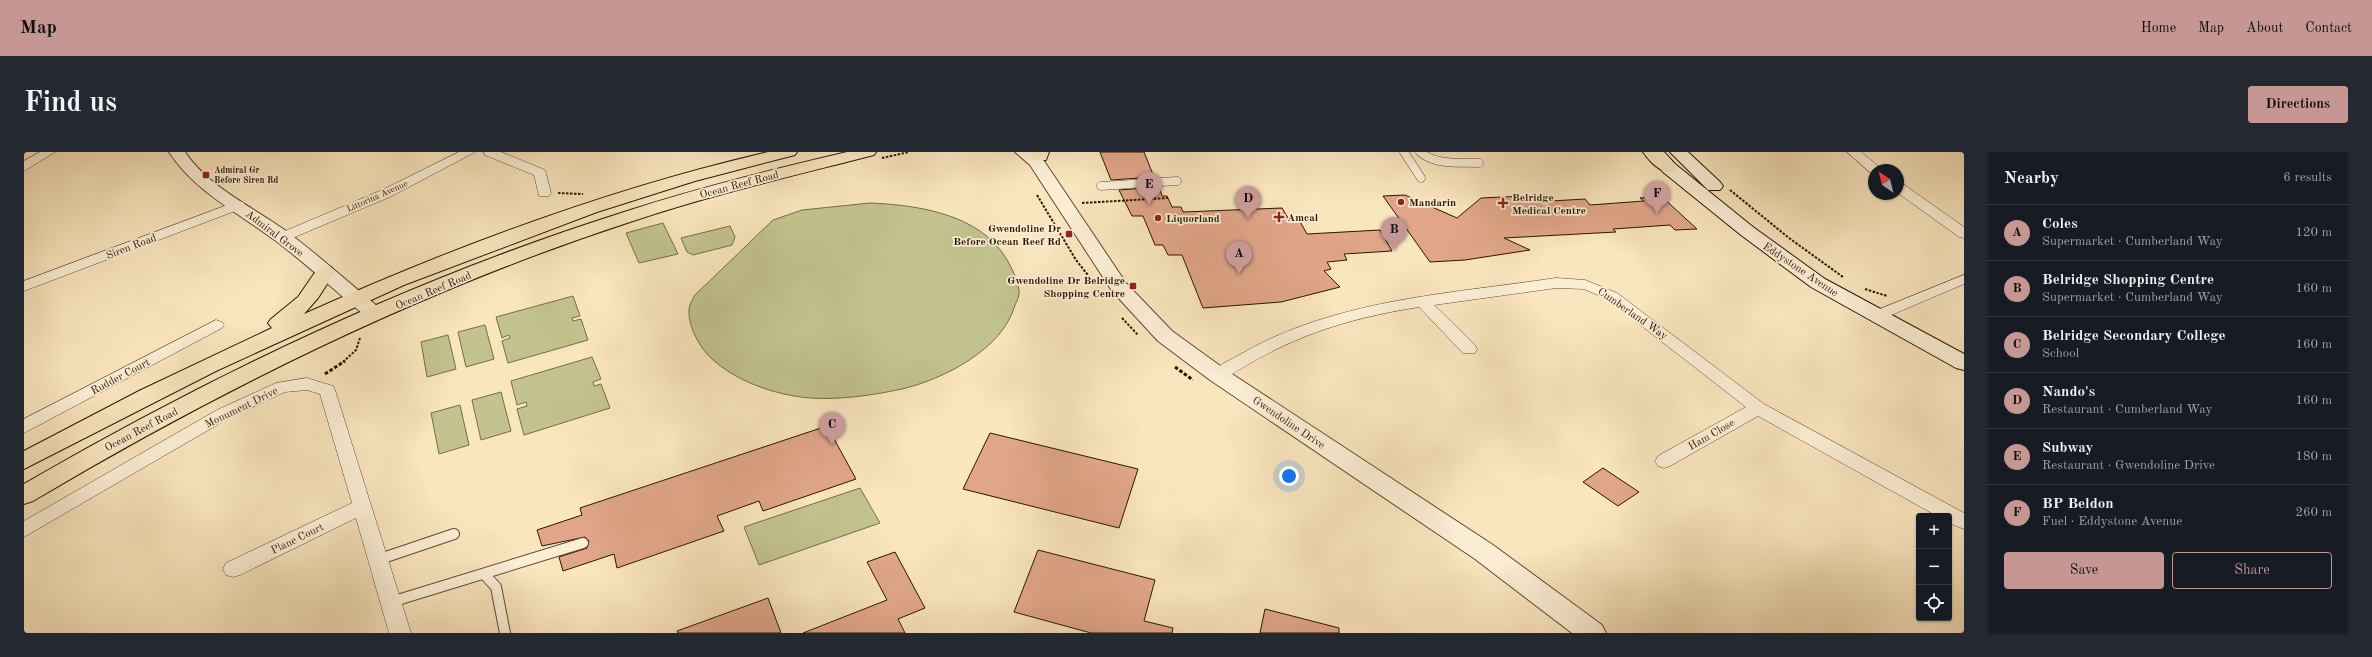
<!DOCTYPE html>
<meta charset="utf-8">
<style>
body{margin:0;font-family:"Old Standard TT",serif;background:#242831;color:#f1f3f6}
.controls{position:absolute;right:12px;bottom:12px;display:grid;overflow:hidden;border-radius:4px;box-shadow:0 1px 3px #0004}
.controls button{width:36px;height:36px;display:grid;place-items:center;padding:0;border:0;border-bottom:1px solid #363941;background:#171b24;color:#f1f3f6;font:20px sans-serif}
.compass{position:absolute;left:1844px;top:12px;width:36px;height:36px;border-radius:50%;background:#171b24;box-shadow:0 1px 3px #0004;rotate:325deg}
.you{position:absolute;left:1265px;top:324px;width:14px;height:14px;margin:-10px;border:3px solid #fff;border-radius:50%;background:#1a73e8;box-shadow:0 0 0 6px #1a73e833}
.badge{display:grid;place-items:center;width:26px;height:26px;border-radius:50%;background:#c59692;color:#111;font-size:13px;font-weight:700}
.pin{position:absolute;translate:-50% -33px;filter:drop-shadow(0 1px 2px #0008)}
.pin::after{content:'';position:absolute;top:21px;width:14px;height:12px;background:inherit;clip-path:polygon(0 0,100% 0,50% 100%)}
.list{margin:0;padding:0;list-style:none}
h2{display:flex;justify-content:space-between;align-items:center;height:52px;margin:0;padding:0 16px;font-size:17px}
h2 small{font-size:13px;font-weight:400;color:#9ea1a6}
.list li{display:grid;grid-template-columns:26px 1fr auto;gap:12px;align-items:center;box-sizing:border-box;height:56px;padding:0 16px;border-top:1px solid #363941}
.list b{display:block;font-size:15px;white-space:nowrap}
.list p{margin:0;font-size:13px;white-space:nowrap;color:#9ea1a6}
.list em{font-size:13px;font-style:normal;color:#9ea1a6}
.actions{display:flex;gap:8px;padding:12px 16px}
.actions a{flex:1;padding:9px 0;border:1px solid #c59692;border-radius:4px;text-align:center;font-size:14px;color:#c59692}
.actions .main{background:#c59692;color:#111}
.icon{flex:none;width:22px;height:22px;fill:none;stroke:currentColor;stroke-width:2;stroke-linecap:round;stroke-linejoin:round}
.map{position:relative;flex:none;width:1940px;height:481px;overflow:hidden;border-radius:4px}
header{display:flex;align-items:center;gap:24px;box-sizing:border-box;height:56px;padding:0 20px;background:#c59692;color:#111}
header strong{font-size:19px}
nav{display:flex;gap:22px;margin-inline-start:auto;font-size:14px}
.intro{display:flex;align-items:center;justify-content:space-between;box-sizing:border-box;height:96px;padding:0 24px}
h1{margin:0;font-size:28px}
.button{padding:10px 18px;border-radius:4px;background:#c59692;color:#111;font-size:14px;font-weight:700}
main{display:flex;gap:24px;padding:0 24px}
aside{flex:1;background:#171b24;border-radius:4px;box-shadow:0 1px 3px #0004}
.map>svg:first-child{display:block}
</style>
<header>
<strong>Map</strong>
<nav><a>Home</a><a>Map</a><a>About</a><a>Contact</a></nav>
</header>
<div class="intro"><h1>Find us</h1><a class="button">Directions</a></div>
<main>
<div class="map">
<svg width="1940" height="481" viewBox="0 0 1940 481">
<rect width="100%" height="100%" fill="#f9e5be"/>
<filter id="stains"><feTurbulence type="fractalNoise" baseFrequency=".005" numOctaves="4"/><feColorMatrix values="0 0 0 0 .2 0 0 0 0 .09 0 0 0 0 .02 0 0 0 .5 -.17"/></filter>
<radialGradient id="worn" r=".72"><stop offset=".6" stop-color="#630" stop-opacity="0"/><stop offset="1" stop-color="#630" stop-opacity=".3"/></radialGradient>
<path fill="#c2c38e" stroke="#766c48" d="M 846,51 C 894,53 955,62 982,106 C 988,116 993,127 995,138 C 996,143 993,149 991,153 C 979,197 920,227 878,237 C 845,244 804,250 770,244 C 741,239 710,227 688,207 C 676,196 664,175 665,158 C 665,153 669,147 671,143 L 749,68 L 778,58 Z
M 639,71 L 654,102 L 615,111 L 602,81 Z
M 706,74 L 711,85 L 708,93 L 669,103 L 663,100 L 657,86 Z
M 549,144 L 556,164 L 548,166 L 549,169 L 557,167 L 564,188 L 484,211 L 478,189 L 486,186 L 485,183 L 478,186 L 472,165 Z
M 461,173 L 470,207 L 442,215 L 434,180 Z
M 424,183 L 432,217 L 403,225 L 397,190 Z
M 568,205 L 577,227 L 569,230 L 570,234 L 577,232 L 586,256 L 500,283 L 493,257 L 503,254 L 502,250 L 493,253 L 487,229 Z
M 477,240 L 487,279 L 457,288 L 448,248 Z
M 436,253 L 445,293 L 415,302 L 407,261 Z
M 836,336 L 856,371 L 735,413 L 720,375 Z"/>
<path fill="#e1a68a" stroke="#291601" d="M 1076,0 L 1120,0 L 1130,25 L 1087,28 Z
M 1135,35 L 1138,44 L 1143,44 L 1148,55 L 1157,55 L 1159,60 L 1258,56 L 1264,66 L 1274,66 L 1283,82 L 1356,78 L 1368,99 L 1320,102 L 1323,108 L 1303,110 L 1307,117 L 1300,119 L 1316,135 L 1257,150 L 1179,156 L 1158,103 L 1144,103 L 1139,93 L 1131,93 L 1119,64 L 1108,64 L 1095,38 Z
M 1381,43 L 1433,66 L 1457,46 L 1521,43 L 1527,49 L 1561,47 L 1566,53 L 1620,49 L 1616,46 L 1637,44 L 1673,77 L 1651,78 L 1646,73 L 1589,77 L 1592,80 L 1480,86 L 1506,98 L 1441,108 L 1406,110 L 1359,44 Z
M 803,274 L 832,327 L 739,359 L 735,349 L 693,364 L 700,379 L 593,416 L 590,402 L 539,419 L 535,405 L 563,396 L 565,389 L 561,385 L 518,394 L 513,378 L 558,363 L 556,356 Z
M 966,281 L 1114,317 L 1095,376 L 939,337 Z
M 1579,316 L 1615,340 L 1594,354 L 1559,330 Z
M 1014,398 L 1131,428 L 1120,469 L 1149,476 L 1148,481 L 1067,481 L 990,460 Z
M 871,400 L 901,456 L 874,467 L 881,481 L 779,481 L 863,448 L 843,410 Z
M 744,446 L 757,481 L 654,481 L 653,479 Z
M 1241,457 L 1315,476 L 1315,481 L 1236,481 Z"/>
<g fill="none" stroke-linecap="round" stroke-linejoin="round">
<defs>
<path id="service-far1" d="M 1380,0 L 1397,26
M 1396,0 C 1413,14 1435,10 1455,11
M 1077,34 L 1153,29"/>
<path id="service" d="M 353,408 L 430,382
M 460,422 L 472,435 L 481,481
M 367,450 L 559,391"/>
<path id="minor" d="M 16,0 L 31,0 L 0,19 L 0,9 Z
M 435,0 L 451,0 L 368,44 L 264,88 L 259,89 L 252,85 L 254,82 L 358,38 Z
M 460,0 L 477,0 L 521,18 L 527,41 L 525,44 L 515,44 L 510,23 L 461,3 Z
M 1823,0 L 1837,0 L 1859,18 L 1850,18 L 1850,21 L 1847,21 Z
M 1874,31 L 1879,32 L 1940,75 L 1940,86 L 1935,85 L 1874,41 Z
M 214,49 L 219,50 L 221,53 L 219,56 L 0,139 L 0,129 Z
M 1940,123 L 1940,132 L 1858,167 L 1846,167 L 1844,164 L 1846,161 Z
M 1532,126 L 1561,128 L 1593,141 L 1740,252 L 1940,361 L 1940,377 L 1925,371 L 1925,364 L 1913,364 L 1734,264 L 1646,314 L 1640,316 L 1634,314 L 1631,309 L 1634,304 L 1722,255 L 1583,147 L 1560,137 L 1532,136 L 1410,153 L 1451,193 L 1453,197 L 1451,201 L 1439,201 L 1395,155 C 1320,167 1265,185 1200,227 L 1188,227 L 1186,223 C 1192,214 1206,208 1215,203 C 1311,147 1425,142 1532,126 Z
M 192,168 L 198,170 L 200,173 L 198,176 L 0,281 L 0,267 Z
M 283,226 L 309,234 L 311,238 L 387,481 L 365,481 L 332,366 L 216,423 L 209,425 L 202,423 L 199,417 L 202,411 L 328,351 L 296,242 L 283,238 L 261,240 L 205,266 L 0,385 L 0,369 L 193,258 L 252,231 Z"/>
<path id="tertiary" d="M 145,0 L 161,0 C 186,37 232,56 266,82 C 298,106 327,133 358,158 L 361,162 L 358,166 L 351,168 L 344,166 C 313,141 284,113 252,89 C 215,61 171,40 145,0 Z
M 991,0 L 1009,0 L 1018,6 L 1102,131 L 1148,179 L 1202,218 L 1469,393 L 1578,473 L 1582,481 L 1548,481 L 1451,407 L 1186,228 L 1134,189 L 1088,139 L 1006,13 Z"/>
<path id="secondary" d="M 1623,0 L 1640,0 L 1651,12 L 1729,75 L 1801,127 L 1940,202 L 1940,218 L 1932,216 L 1787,135 L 1717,83 L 1639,20 Z
M 1646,0 L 1664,0 L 1696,30 L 1699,34 L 1696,38 L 1684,38 Z"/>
<path id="primary" d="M 744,0 L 773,0 L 771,3 L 671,29 L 573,60 L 380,133 L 192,219 L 0,317 L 0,299 L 115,239 L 248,176 L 244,171 L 247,167 L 274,145 L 294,116 L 301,114 L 308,116 L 311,120 L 294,146 L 280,162 C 429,95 585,37 744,0 Z
M 823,0 L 852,0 L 850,3 C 768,24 686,43 606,70 C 398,138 197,237 9,349 L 0,352 L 0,332 C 186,224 389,127 594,62 C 670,37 746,18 823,0 Z
M 1009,0 L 1025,0 L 1022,8 L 1010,8 L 1008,4 Z
M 1619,0 L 1637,0 L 1653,16 L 1651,20 C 1638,23 1626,10 1619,0 Z"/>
</defs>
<use href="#service-far1" stroke="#5d4a30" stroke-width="9"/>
<use href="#service" stroke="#5d4a30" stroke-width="12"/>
<use href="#minor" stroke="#5d4a30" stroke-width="1"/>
<use href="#tertiary" stroke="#5d4a30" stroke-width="2"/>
<use href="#secondary" stroke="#291601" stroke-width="2"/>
<use href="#primary" stroke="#291601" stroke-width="2"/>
<path stroke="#291601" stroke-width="2" stroke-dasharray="2.5 1.5" stroke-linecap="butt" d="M 858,6 L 885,0
M 1706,38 L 1765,86 L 1819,125
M 534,41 L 559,42
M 1013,43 L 1052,108 L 1071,132
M 1058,51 L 1144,46
M 1841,137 L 1863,144
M 1098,166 L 1114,183
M 319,210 L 332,198 L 336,186"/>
<path stroke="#291601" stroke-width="3" stroke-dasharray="3.5 2" stroke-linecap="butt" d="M 1151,215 L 1169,228
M 301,222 L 321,209"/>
<use href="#service-far1" stroke="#fbeed5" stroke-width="8"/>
<use href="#service" stroke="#fbeed5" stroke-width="10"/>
<use href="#minor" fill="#fbeed5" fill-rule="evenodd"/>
<use href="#tertiary" fill="#fbeed5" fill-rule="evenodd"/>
<use href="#secondary" fill="#fbeed5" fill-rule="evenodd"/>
<use href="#primary" fill="#f9e5be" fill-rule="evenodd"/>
</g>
<g fill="#8f2418" stroke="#fbeed5" stroke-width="1.5">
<rect x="178" y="19" width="8" height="8" rx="2"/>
<circle cx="1377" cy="50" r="4"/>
<path d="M1477 45h4v4h4v4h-4v4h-4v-4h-4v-4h4z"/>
<path d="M1253 59h4v4h4v4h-4v4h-4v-4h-4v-4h4z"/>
<circle cx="1134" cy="66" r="4"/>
<rect x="1041" y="78" width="8" height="8" rx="2"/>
<rect x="1105" y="130" width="8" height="8" rx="2"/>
</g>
<g text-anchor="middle" stroke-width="3.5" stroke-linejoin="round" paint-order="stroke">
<g font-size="9" font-weight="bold" fill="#291601" stroke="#fbeed5" text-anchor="start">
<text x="190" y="21">Admiral Gr<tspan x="190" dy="10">Before Siren Rd</tspan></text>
</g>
<g font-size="9" fill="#291601" stroke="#fbeed5">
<text transform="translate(353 44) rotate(-24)" y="3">Littorina Avenue</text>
</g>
<g font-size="11" fill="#291601" stroke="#fbeed5">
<text transform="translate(715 32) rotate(-15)" y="4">Ocean Reef Road</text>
<text transform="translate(251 81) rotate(37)" y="4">Admiral Grove</text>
<text transform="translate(107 94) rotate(-21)" y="4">Siren Road</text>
<text transform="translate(1777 117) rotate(34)" y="4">Eddystone Avenue</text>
<text transform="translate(409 138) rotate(-23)" y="4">Ocean Reef Road</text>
<text transform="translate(1609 161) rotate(35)" y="4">Cumberland Way</text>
<text transform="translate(96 224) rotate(-28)" y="4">Rudder Court</text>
<text transform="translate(217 255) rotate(-26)" y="4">Monument Drive</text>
<text transform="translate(1265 270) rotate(34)" y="4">Gwendoline Drive</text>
<text transform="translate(117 277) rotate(-28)" y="4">Ocean Reef Road</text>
<text transform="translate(1687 282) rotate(-30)" y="4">Ham Close</text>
<text transform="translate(273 386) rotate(-26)" y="4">Plane Court</text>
</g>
<g font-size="11" font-weight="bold" fill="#291601" stroke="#fbeed5" text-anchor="start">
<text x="1488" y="49">Belridge<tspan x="1488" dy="13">Medical Centre</tspan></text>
<text x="1385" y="54">Mandarin</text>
<text x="1263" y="69">Amcal</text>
<text x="1142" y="70">Liquorland</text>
<text x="1037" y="80" text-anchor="end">Gwendoline Dr<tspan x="1037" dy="13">Before Ocean Reef Rd</tspan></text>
<text x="1101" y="132" text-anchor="end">Gwendoline Dr Belridge<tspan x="1101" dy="13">Shopping Centre</tspan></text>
</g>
</g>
<rect width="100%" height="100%" filter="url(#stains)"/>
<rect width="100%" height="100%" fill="url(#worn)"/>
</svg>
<div class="controls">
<button>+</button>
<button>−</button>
<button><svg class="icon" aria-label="locate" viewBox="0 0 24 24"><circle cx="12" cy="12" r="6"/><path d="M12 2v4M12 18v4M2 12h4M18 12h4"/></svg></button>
</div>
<svg class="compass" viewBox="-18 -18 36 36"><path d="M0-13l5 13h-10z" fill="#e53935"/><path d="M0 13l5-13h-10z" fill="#9ea1a6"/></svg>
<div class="you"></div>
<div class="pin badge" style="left:1215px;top:122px">A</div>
<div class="pin badge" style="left:1370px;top:98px">B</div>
<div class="pin badge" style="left:808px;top:293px">C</div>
<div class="pin badge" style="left:1224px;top:67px">D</div>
<div class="pin badge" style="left:1125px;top:53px">E</div>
<div class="pin badge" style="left:1633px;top:62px">F</div>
</div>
<aside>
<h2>Nearby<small>6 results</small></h2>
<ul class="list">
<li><span class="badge">A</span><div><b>Coles</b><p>Supermarket · Cumberland Way</p></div><em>120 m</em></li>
<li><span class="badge">B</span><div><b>Belridge Shopping Centre</b><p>Supermarket · Cumberland Way</p></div><em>160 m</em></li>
<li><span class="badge">C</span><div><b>Belridge Secondary College</b><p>School</p></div><em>160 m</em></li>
<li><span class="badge">D</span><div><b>Nando's</b><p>Restaurant · Cumberland Way</p></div><em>160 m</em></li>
<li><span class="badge">E</span><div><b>Subway</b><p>Restaurant · Gwendoline Drive</p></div><em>180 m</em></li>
<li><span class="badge">F</span><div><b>BP Beldon</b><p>Fuel · Eddystone Avenue</p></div><em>260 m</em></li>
</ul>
<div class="actions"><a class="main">Save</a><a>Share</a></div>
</aside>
</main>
